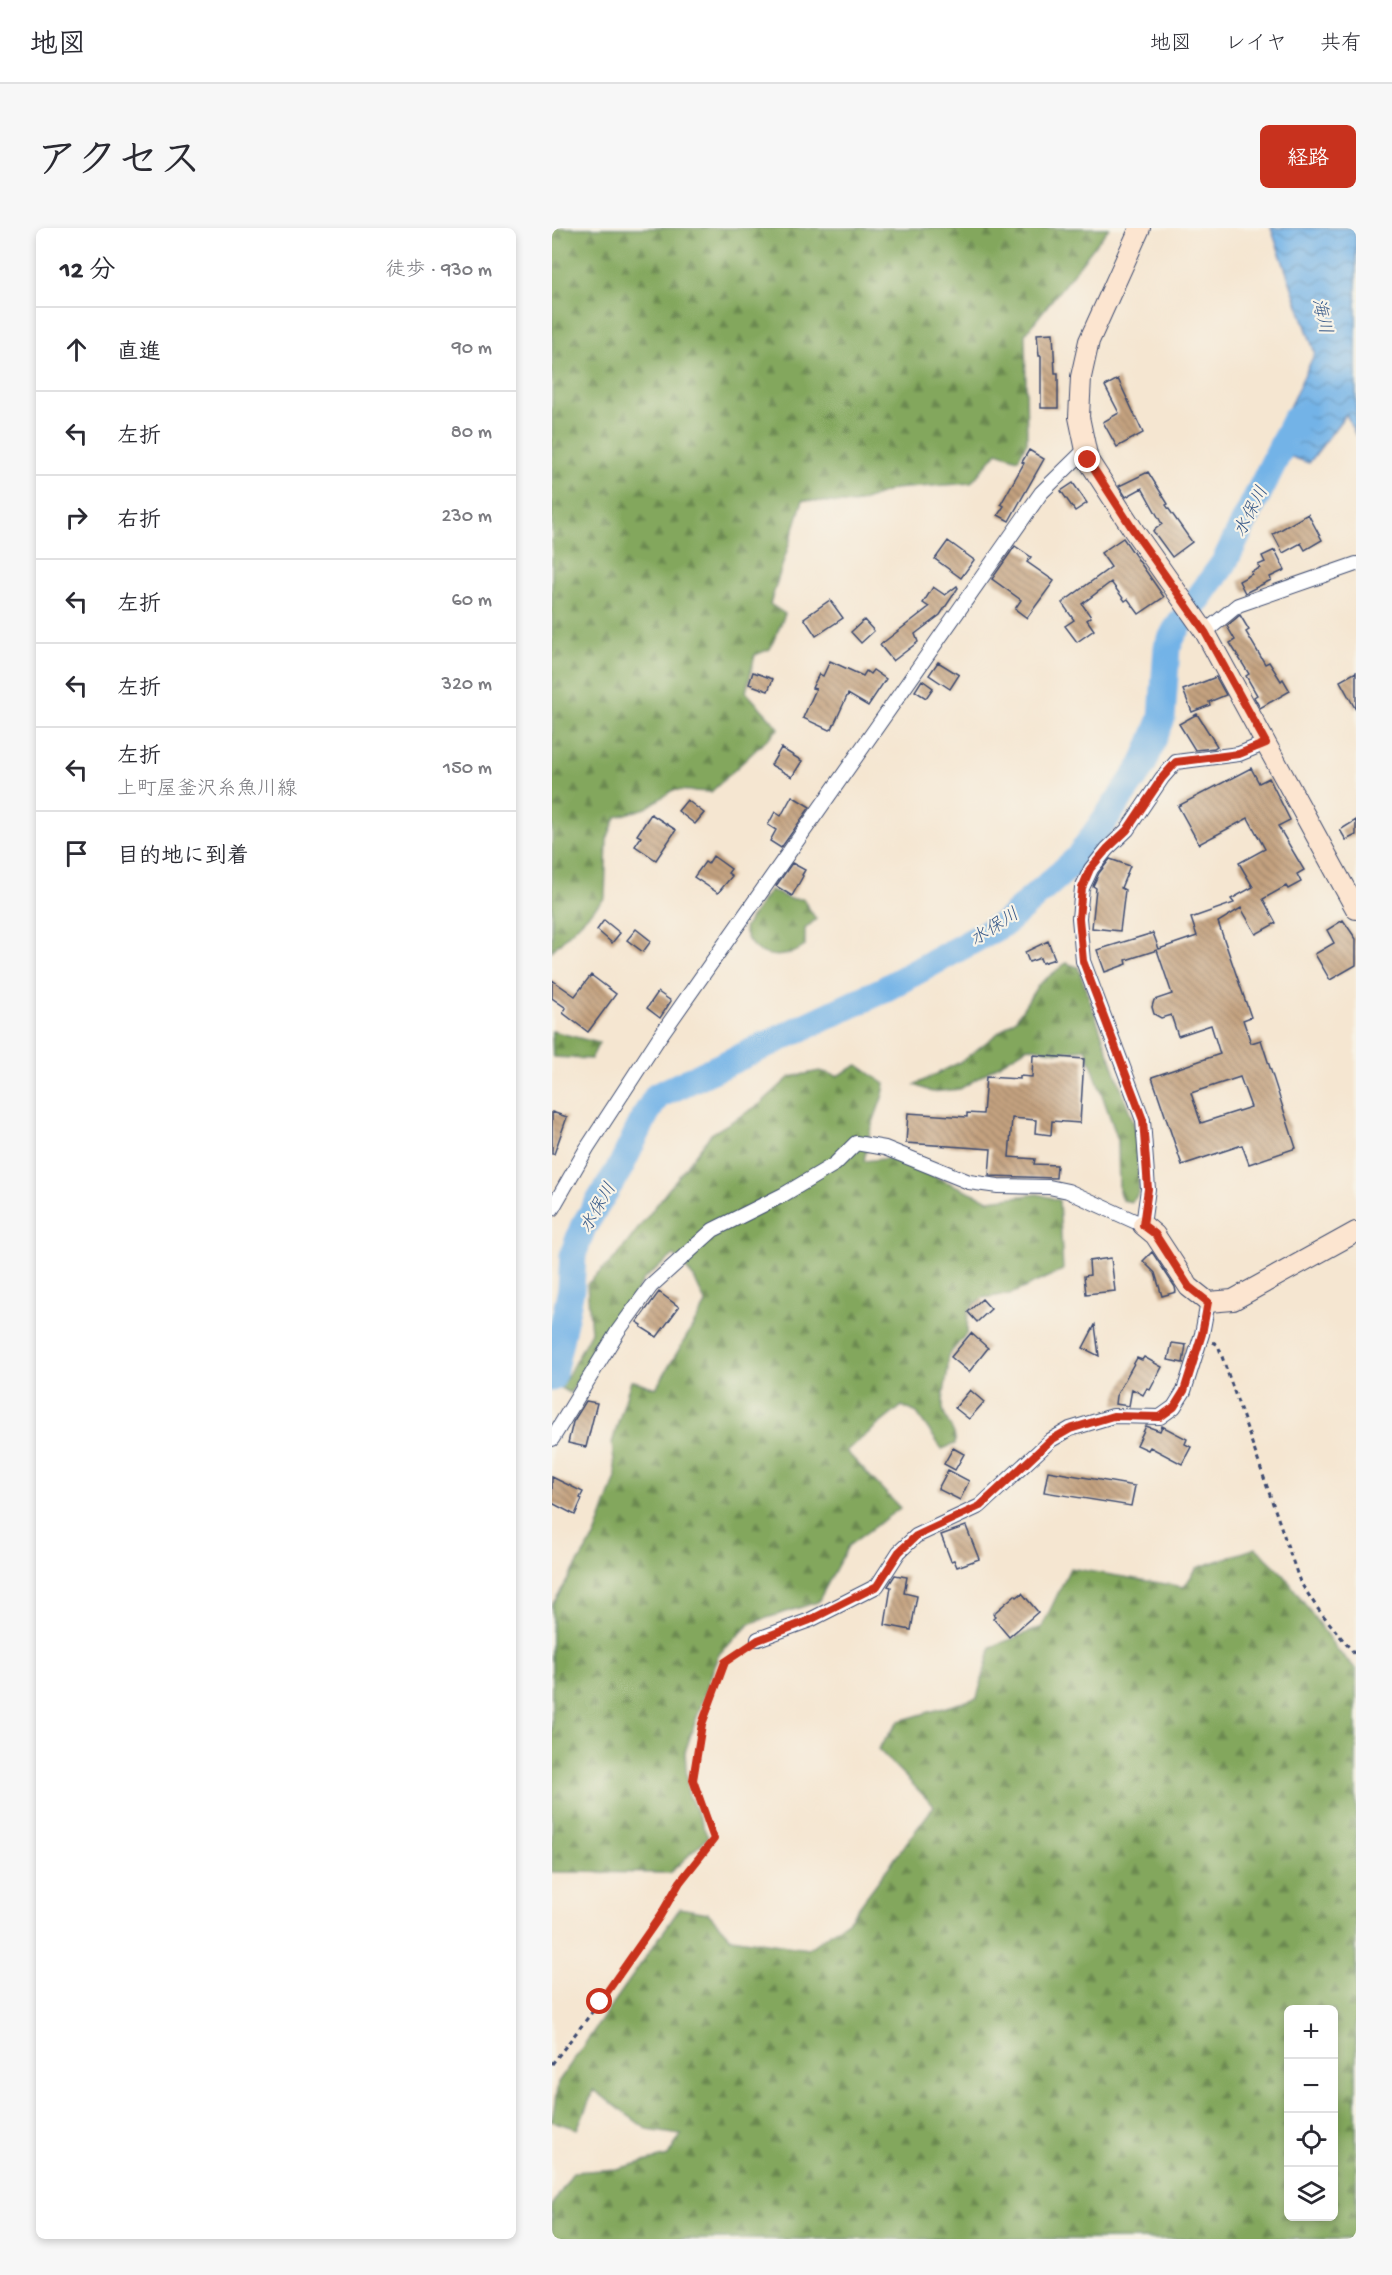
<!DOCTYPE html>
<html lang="ja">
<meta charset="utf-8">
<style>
body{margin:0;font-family:"Gochi Hand","Klee One",sans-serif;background:#f7f7f7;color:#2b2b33}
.controls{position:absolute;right:18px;bottom:18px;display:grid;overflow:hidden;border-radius:9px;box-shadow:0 3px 9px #0003}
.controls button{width:54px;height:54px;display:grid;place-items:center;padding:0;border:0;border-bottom:2px solid #e1e1e2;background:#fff;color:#2b2b33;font:30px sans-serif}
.stop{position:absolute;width:18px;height:18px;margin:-14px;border:4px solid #c8321e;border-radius:50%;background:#fff}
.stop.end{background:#c8321e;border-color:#fff;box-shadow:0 2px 6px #0008}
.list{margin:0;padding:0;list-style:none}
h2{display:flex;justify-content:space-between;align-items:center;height:78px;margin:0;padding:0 24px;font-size:26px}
h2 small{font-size:20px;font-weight:400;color:#7c7c81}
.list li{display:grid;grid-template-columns:39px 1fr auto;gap:18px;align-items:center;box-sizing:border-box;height:84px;padding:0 24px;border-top:2px solid #e1e1e2}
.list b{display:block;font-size:22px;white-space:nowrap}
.list p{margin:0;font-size:20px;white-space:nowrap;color:#7c7c81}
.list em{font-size:20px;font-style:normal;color:#7c7c81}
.icon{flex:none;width:33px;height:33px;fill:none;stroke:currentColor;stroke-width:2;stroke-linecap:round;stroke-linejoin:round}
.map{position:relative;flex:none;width:804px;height:2011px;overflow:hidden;border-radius:9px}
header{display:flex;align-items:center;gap:36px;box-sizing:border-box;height:84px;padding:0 30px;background:#fff;border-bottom:2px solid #e1e1e2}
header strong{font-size:28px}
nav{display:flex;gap:33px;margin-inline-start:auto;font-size:21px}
.intro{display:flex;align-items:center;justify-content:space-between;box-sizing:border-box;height:144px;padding:0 36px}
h1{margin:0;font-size:42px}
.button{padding:15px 27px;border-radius:9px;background:#c8321e;color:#fff;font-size:21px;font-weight:700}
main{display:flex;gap:36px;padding:0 36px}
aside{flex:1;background:#fff;border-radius:9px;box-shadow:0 3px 9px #0003}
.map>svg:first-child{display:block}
</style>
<header>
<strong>地図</strong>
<nav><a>地図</a><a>レイヤ</a><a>共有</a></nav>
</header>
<div class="intro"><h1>アクセス</h1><a class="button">経路</a></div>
<main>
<aside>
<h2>12 分<small>徒歩 · 930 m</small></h2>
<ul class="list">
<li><svg class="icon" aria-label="ahead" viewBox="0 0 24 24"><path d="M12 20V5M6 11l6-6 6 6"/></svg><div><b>直進</b></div><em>90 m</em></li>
<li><svg class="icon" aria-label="left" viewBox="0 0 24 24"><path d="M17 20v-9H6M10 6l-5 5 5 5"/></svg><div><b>左折</b></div><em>80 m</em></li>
<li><svg class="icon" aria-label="right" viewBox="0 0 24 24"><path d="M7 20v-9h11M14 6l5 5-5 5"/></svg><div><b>右折</b></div><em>230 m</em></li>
<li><svg class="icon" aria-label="left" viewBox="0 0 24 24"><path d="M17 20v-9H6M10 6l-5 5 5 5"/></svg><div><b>左折</b></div><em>60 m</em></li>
<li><svg class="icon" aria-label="left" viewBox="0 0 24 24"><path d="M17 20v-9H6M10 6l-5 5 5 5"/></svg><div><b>左折</b></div><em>320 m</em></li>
<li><svg class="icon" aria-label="left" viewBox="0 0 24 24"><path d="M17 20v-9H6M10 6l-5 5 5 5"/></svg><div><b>左折</b><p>上町屋釜沢糸魚川線</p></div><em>150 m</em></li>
<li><svg class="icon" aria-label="arrive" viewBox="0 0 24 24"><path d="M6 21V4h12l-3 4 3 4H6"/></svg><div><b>目的地に到着</b></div></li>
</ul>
</aside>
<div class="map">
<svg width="804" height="2011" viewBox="0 0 804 2011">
<defs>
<pattern id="forest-firs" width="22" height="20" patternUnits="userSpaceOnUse" patternTransform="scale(1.5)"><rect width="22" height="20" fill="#83a75d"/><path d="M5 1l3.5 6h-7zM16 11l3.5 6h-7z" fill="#6a8850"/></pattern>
<pattern id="water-waves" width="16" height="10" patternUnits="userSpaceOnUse" patternTransform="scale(1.5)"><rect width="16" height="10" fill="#73b3e7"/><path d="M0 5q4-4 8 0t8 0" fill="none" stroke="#5e92be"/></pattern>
<pattern id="building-back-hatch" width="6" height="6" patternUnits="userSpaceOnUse" patternTransform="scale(1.5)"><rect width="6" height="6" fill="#c4a27f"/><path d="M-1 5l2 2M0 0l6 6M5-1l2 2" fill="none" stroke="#9e846b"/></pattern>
</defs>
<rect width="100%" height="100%" fill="#f7f3e8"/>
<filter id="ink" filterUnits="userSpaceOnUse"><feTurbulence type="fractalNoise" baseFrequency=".0167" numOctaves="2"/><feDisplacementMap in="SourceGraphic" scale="12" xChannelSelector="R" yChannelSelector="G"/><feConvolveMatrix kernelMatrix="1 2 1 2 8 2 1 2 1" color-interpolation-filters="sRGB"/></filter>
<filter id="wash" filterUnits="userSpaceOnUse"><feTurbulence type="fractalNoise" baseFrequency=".008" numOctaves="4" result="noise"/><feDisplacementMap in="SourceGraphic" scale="24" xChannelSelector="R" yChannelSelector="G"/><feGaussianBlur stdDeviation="1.35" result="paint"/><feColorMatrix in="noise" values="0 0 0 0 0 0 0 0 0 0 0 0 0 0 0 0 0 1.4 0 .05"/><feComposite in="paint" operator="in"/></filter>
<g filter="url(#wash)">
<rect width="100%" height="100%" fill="#f5e6d1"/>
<path fill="url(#forest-firs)" stroke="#4f6b5e" stroke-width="1.5" fill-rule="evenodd" d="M 0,0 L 557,0 L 473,106 L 475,214 L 466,231 L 445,224 L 419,255 L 342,261 L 302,276 L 251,272 L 218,376 L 233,386 L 218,421 L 203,427 L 194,464 L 227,500 L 159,564 L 121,562 L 94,580 L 64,589 L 55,611 L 53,670 L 0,723 Z
M 218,662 L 238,671 L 251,671 L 264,691 L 253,701 L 253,718 C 230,735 198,730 192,700 Z
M 514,735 L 526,739 L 584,902 L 587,965 L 580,974 L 570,972 L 567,964 L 566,912 L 534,821 L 506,824 L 476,819 L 408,861 L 380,864 L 363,857 L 410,833 L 464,791 L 486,757 Z
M 0,803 L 47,815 L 39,831 L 1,829 Z
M 306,837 L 333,856 L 331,867 L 318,903 L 312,933 L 339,930 L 437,972 L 486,966 L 507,972 L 511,1042 L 459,1066 L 430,1070 L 416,1082 L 415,1105 L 396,1128 C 398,1146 390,1162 391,1180 C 392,1193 405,1202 403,1216 L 390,1221 L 365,1185 L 350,1178 L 294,1223 L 348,1280 L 296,1318 L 266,1374 L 199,1395 L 166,1427 L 133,1524 L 136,1565 L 156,1609 L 118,1645 L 0,1644 L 0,1377 L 43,1308 L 64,1249 L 60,1215 L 79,1152 L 104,1160 L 154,1076 L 142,1050 L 122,1027 L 92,1051 L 18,1165 L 9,1160 L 39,1104 L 35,1056 L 66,1027 L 159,906 L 207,877 L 238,849 L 268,843 L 285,848 Z
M 704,1320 L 732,1347 L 786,1423 L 804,1441 L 804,2011 L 0,2011 L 0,1978 L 21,1944 L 64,1941 L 116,1928 L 129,1907 L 96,1902 L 42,1862 L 25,1901 L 0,1893 L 6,1854 L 128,1680 L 156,1685 L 179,1710 L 256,1721 L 297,1692 L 382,1578 L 326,1521 L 347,1493 L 425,1470 L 439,1419 L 490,1399 L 518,1340 L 632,1359 L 645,1340 ZM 736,1782 L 782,1782 L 782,1988 L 736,1988 Z"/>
<path fill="url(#water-waves)" stroke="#4771a2" stroke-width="1.5" d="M 719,0 L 804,0 L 804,208 L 794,186 L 757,235 L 717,221 L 763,125 Z"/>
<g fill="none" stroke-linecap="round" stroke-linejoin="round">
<path stroke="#73b3e7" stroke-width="27" d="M 0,1150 L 19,1061 L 21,1027 L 31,999 L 69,938 L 94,886 L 105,868 L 329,763 L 453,695 L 526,630 L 591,537 L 610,490 L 615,419 L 623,403 L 672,335 L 743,191"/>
</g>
<g id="blocks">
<path fill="url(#building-back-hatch)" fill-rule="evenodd" d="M 501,105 L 503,145 L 506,145 L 506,180 L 489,180 L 489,128 L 487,128 L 485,106 Z
M 566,151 L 591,205 L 565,219 L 551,194 L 567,185 L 553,158 Z
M 477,222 L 492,231 L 457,293 L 446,287 L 452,278 L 449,276 L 472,235 L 470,234 Z
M 596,244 L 616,276 L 614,277 L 640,314 L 620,329 L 601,303 L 610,296 L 590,260 L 574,269 L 567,258 Z
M 521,255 L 535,275 L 523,283 L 509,263 Z
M 756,286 L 770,312 L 753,322 L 749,315 L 731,325 L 721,306 Z
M 571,310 L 612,369 L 587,386 L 576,371 L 573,373 L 559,354 L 530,376 L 539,389 L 535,392 L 542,402 L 525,414 L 513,398 L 522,392 L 510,375 L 559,339 L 549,325 Z
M 396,313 L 422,332 L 409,350 L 383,331 Z
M 463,318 L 479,329 L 475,334 L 502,353 L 475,390 L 463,381 L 469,372 L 440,351 Z
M 723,322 L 733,342 L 718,349 L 719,352 L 693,365 L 687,353 L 700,346 L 699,344 L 708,340 L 706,337 L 713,334 L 710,328 Z
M 405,358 L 406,360 L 388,387 L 363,406 L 366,414 L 341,433 L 328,417 L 377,379 L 371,375 L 381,359 L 393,367 Z
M 278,372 L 291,390 L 264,408 L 252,390 Z
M 688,387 L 697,402 L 694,404 L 713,436 L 717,434 L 729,453 L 731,451 L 738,463 L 708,480 L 702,469 L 705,467 L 694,448 L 697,446 L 678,415 L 683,412 L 675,398 Z
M 312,392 L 322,403 L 309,415 L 299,404 Z
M 278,433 L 311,448 L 314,443 L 318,446 L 321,442 L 334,451 L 316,478 L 296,466 L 280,501 L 277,502 L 251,490 L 264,461 L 260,460 L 267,446 L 271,448 Z
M 386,434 L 407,447 L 398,461 L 377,447 Z
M 201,444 L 221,451 L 216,463 L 197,456 Z
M 804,444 L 804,482 L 788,453 Z
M 664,449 L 674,467 L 657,474 L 658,477 L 640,484 L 631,462 Z
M 370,452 L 381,460 L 374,470 L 363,463 Z
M 645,486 L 665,518 L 662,520 L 643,522 L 627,496 Z
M 229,520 L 250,533 L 240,549 L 219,537 Z
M 699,540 L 707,555 L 717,550 L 738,592 L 726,598 L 752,642 L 745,646 L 749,654 L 736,661 L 734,658 L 711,671 L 724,695 L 704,706 L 689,680 L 666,694 L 699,789 L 691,792 L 699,815 L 709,812 L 744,920 L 697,936 L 690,917 L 630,937 L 600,849 L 668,826 L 659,797 L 626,808 L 619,787 L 609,790 L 602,786 L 600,779 L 602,772 L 620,766 L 605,722 L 574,732 L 575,736 L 553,744 L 545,722 L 601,705 L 607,721 L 645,708 L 639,690 L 682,675 L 679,671 L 701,659 L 687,635 L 713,621 L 696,590 L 647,616 L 626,578 ZM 688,849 L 699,879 L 649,895 L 639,865 Z
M 240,568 L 258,579 L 229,620 L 218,613 L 224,602 L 216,597 L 223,584 L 229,588 Z
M 135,572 L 152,585 L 143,596 L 126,583 Z
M 99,586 L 124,602 L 104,632 L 83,618 L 89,609 L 85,607 Z
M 804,592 L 804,607 L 794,612 L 788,602 Z
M 161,628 L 179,641 L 176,645 L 180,648 L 166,665 L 142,649 L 153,634 L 156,636 Z
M 558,631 L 578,638 L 569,660 L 573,662 L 568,703 L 540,700 L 544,660 L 541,658 L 547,645 Z
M 240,635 L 253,642 L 250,647 L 251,648 L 240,668 L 224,658 Z
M 52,692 L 68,705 L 60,715 L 45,702 Z
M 791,692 L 804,711 L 804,737 L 778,752 L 763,726 L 782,715 L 775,702 Z
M 84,701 L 99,713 L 91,724 L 75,712 Z
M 496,713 L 503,731 L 490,735 L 488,730 L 477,734 L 473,724 Z
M 39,747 L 64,766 L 36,804 L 11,785 L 14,780 L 0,770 L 0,752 L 23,768 Z
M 106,764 L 119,773 L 108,790 L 95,780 Z
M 481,827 L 532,831 L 528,895 L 500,893 L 499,907 L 483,905 L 484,892 L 460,890 L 457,929 L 483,931 L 482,936 L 505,937 L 504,950 L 437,948 L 439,921 L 354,915 L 356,885 L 415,889 L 415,885 L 431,886 L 434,849 L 468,851 L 468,848 L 480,849 Z
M 0,884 L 15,889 L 2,926 L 0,926 Z
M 600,1024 L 623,1059 L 624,1064 L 610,1068 L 603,1045 L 591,1033 Z
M 559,1030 L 563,1063 L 534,1066 L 532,1048 L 538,1047 L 537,1033 Z
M 107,1064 L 127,1079 L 105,1109 L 89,1099 L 90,1097 L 85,1094 Z
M 430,1071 L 439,1081 L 425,1094 L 416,1084 Z
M 543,1097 L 547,1128 L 531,1120 Z
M 419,1105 L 436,1120 L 417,1144 L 399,1129 Z
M 620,1115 L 634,1117 L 631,1135 L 616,1132 Z
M 592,1129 L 610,1139 L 598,1162 L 595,1160 L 591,1167 L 580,1161 L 577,1178 L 563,1176 L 564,1168 L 585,1130 L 590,1132 Z
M 418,1162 L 432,1174 L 417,1191 L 403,1180 Z
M 34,1173 L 45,1175 L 34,1219 L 16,1215 L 21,1194 Z
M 594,1198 L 608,1203 L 610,1198 L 635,1211 L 633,1216 L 639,1219 L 630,1236 L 598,1219 L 596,1222 L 585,1217 Z
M 401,1220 L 412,1226 L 403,1242 L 392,1236 Z
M 396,1242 L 417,1253 L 408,1272 L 386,1261 Z
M 496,1243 L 583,1258 L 579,1278 L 492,1264 Z
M 0,1249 L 31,1264 L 28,1270 L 30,1271 L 23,1287 L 0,1275 Z
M 414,1298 L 427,1331 L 405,1339 L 402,1332 L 399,1333 L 389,1307 Z
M 343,1347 L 355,1349 L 352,1365 L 365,1368 L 359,1402 L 333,1397 L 339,1359 L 336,1358 Z
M 470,1365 L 486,1384 L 457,1409 L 441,1390 L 443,1388 L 441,1386 L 463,1367 L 465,1369 Z"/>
</g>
</g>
<g filter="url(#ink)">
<use href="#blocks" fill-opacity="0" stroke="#3c4a6f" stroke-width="1.5"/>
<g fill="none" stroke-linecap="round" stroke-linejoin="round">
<defs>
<path id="street" d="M 653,404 L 686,377 L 804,336
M 0,981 L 35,920 L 106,811 L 489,265 L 533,222
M 0,1211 L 66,1103 L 99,1058 L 161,1002 L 231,967 L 283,936 L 304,915 L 333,920 L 417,954 L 446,958 L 497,959 L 516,963 L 591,997 L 596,961 L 591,892 L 531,733 L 527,690 L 530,660 L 539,641 L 555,621 L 575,602 L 610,550 L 624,534 L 687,526 L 714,515
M 206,1411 L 258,1392 L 325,1358 L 347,1324 L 364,1308 L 428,1278 L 499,1212 L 518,1201 L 561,1188 L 608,1189 L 622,1179 L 632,1163 L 650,1106 L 656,1074"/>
<path id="secondary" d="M 588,0 L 537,113 L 529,149 L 527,189 L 536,232 L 582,303 L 653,404 L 804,681
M 591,997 L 603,1007 L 637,1059 L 656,1074 L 681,1072 L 804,1004"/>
</defs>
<use href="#street" stroke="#3c4a6f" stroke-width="16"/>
<use href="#secondary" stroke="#3c4a6f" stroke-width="22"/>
<path stroke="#3c4a6f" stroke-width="3" stroke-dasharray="4.5 4.5" stroke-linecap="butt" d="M 661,1114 L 666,1117 L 748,1354 L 766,1381 L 804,1428
M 0,1836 L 48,1774 L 108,1688 L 128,1654 L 162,1611 L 141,1552 L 150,1496 L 173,1434 L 196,1419"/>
<use href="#street" stroke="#fff" stroke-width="14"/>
<use href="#secondary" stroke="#fce5d0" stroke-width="20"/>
</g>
</g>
<g fill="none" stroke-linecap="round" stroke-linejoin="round" filter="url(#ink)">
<path stroke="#c8321e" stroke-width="8" d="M 48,1774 L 108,1688 L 128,1654 L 162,1611 L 141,1552 L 150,1496 L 173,1434 L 206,1412 L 258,1392 L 325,1358 L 347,1324 L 364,1308 L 428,1278 L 499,1212 L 518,1201 L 561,1188 L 608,1189 L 622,1179 L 632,1163 L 650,1106 L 656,1074 L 637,1059 L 603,1006 L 591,997 L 596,961 L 591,892 L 531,733 L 527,690 L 530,660 L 538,641 L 555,621 L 575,602 L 610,550 L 624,534 L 687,526 L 714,515 L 653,404 L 582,303 L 536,232"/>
</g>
<g text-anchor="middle" stroke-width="4.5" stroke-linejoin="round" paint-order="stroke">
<g font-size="18" font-style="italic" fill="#355787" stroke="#f7f3e8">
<text transform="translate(771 88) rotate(77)" y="6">海川</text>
<text transform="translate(698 283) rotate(-63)" y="6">水保川</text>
<text transform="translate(442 698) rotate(-33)" y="6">水保川</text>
<text transform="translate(45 979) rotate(-60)" y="6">水保川</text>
</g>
</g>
</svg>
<div class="controls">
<button>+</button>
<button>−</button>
<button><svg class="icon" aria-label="locate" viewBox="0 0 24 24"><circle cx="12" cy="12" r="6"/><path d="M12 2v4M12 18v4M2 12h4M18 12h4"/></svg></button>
<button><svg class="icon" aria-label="layers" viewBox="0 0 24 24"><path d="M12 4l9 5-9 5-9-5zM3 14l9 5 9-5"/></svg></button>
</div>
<div class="stop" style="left:48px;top:1774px"></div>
<div class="stop end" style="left:536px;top:232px"></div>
</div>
</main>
